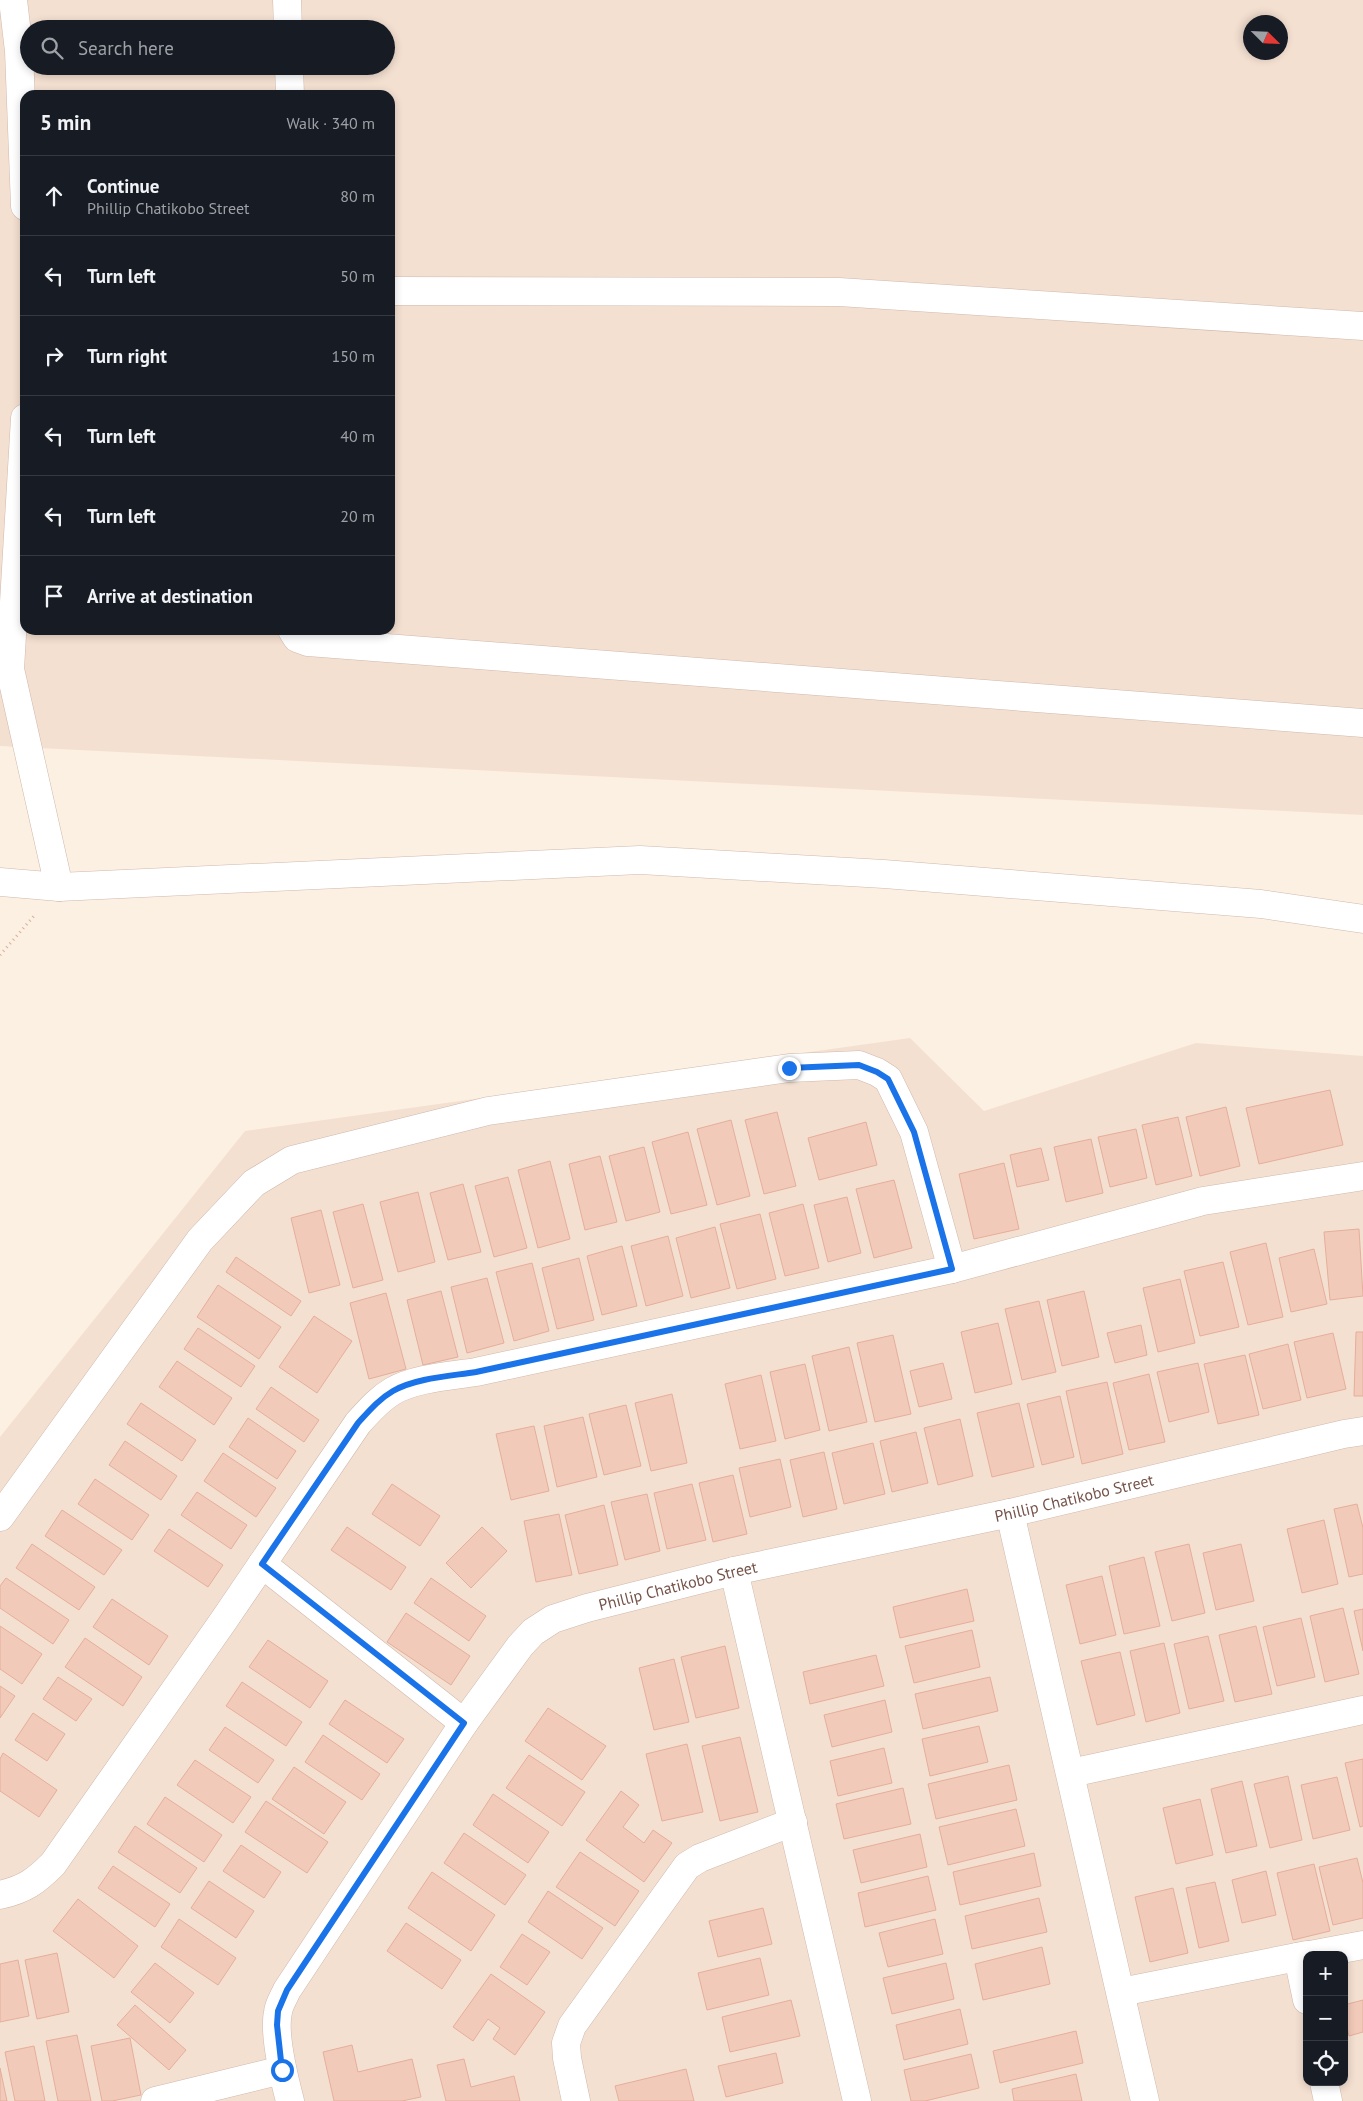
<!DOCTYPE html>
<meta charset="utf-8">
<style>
body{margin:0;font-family:"PT Sans",sans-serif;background:#20242c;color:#f1f3f6}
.controls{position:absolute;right:15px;bottom:15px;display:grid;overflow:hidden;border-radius:10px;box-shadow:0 2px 8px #0003}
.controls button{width:45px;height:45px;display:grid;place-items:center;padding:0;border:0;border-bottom:1px solid #363941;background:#171b24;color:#f1f3f6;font:25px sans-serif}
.compass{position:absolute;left:1243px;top:15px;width:45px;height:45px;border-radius:50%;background:#171b24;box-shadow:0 2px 8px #0003;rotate:114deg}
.stop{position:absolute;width:15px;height:15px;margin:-11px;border:4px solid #1a73e8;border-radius:50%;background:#fff}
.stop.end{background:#1a73e8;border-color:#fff;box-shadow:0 1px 5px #0008}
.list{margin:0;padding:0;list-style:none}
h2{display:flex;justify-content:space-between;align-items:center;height:65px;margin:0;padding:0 20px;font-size:21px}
h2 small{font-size:16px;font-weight:400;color:#9ea1a6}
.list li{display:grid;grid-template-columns:32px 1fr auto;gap:15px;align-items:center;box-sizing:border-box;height:80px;padding:0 20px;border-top:1px solid #363941}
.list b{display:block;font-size:19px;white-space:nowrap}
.list p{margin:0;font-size:16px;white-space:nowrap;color:#9ea1a6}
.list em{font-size:16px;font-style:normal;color:#9ea1a6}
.icon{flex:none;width:28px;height:28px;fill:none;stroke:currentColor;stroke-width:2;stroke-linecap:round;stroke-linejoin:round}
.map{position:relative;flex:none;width:1363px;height:2101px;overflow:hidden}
.search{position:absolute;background:#171b24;box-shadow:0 2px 8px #0003;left:20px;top:20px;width:375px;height:55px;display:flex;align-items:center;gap:12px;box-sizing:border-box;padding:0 18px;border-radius:28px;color:#9ea1a6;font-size:19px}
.panel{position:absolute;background:#171b24;box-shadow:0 2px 8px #0003;left:20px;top:90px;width:375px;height:545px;border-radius:15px}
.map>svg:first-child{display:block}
</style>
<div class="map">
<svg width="1363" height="2101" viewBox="0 0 1363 2101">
<rect width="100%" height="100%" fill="#fcf0e3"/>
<path fill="#f4e0d1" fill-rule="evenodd" d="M 0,0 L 1363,0 L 1363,815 L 0,746 ZM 1250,22 L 1280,22 L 1280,52 L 1250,52 ZM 29,29 L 386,29 L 386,66 L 29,66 ZM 25,95 L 390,95 L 390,630 L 25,630 Z
M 910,1038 L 984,1111 L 1196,1043 L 1363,1056 L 1363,2101 L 0,2101 L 0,1437 L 245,1131 ZM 1307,1955 L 1344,1955 L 1344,2082 L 1307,2082 Z"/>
<path fill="#f2caba" stroke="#e5ae9a" d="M 1330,1090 L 1343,1145 L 1259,1164 L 1246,1108 Z
M 1226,1107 L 1240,1166 L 1200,1176 L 1186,1117 Z
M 777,1112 L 796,1186 L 764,1194 L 745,1120 Z
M 1178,1117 L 1192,1176 L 1156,1185 L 1142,1125 Z
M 731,1120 L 750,1196 L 717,1205 L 697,1129 Z
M 866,1122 L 877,1165 L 819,1180 L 808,1138 Z
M 1136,1129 L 1147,1178 L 1110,1187 L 1098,1137 Z
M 688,1132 L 707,1205 L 671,1214 L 652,1142 Z
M 1091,1139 L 1103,1193 L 1066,1202 L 1054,1147 Z
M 644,1147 L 660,1212 L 626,1221 L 609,1156 Z
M 1041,1148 L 1049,1180 L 1017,1187 L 1010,1155 Z
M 600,1156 L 617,1222 L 585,1230 L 569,1164 Z
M 550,1161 L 570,1239 L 538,1248 L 518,1170 Z
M 1004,1163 L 1019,1229 L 974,1239 L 959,1174 Z
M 508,1177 L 527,1248 L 494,1257 L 475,1186 Z
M 894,1180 L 912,1248 L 874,1258 L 856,1189 Z
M 463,1184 L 481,1252 L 448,1260 L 430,1193 Z
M 418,1192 L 435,1262 L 398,1272 L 380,1202 Z
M 847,1197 L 861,1253 L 828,1262 L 814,1205 Z
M 363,1204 L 383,1280 L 353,1288 L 333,1212 Z
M 803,1204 L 819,1268 L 785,1276 L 769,1213 Z
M 321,1210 L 340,1285 L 309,1293 L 291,1218 Z
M 760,1214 L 776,1279 L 737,1289 L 720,1224 Z
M 715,1227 L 730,1288 L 691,1298 L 676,1238 Z
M 1359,1229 L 1363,1296 L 1330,1300 L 1324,1232 Z
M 668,1236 L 683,1296 L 646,1306 L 631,1246 Z
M 1266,1243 L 1283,1317 L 1248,1325 L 1230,1252 Z
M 622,1246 L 637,1306 L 602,1315 L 587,1256 Z
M 1314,1249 L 1327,1304 L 1291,1312 L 1279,1258 Z
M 236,1257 L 301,1301 L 291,1316 L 226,1272 Z
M 579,1258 L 594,1320 L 557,1329 L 542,1268 Z
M 1223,1262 L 1239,1327 L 1200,1336 L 1184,1271 Z
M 532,1263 L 549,1331 L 514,1341 L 496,1272 Z
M 487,1278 L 504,1343 L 467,1353 L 451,1287 Z
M 1180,1279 L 1195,1343 L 1158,1352 L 1143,1288 Z
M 218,1285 L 281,1327 L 259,1359 L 197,1317 Z
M 441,1291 L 458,1357 L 423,1365 L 407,1300 Z
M 1084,1291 L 1099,1357 L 1062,1366 L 1047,1300 Z
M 386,1293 L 406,1369 L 369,1379 L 350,1303 Z
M 1039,1301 L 1056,1372 L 1022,1380 L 1005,1309 Z
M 314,1316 L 352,1341 L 317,1393 L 279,1367 Z
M 998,1323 L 1012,1384 L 975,1393 L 961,1332 Z
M 1141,1325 L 1147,1355 L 1115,1363 L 1107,1333 Z
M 198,1328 L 255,1366 L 241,1387 L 184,1349 Z
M 1356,1332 L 1363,1332 L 1363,1396 L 1354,1396 Z
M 1333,1333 L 1346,1389 L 1307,1398 L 1294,1342 Z
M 893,1335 L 911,1414 L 875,1422 L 857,1343 Z
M 1288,1344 L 1301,1400 L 1263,1409 L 1249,1354 Z
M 849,1347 L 867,1422 L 829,1431 L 812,1356 Z
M 1245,1355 L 1259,1415 L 1218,1424 L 1204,1364 Z
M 177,1361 L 232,1398 L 214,1425 L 159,1387 Z
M 943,1363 L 952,1399 L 919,1407 L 910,1371 Z
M 1198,1363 L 1209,1412 L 1169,1422 L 1157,1372 Z
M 805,1364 L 820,1430 L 785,1439 L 770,1372 Z
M 1149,1374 L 1165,1442 L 1129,1450 L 1113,1383 Z
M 761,1375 L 776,1441 L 740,1449 L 725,1384 Z
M 1107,1382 L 1123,1454 L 1082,1464 L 1066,1391 Z
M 271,1387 L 319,1420 L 304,1442 L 256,1409 Z
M 672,1394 L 687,1463 L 651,1471 L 635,1403 Z
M 1060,1396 L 1074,1457 L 1042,1465 L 1027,1404 Z
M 141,1403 L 196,1440 L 182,1461 L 127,1424 Z
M 1019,1403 L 1034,1467 L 992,1477 L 977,1413 Z
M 626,1405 L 641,1466 L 604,1475 L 589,1414 Z
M 583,1417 L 597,1477 L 557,1487 L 544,1426 Z
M 248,1418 L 296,1451 L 277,1479 L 229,1447 Z
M 960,1419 L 973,1476 L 938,1485 L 924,1428 Z
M 534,1426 L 549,1491 L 511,1500 L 496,1434 Z
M 916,1432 L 928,1483 L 892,1492 L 880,1441 Z
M 125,1441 L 177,1476 L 161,1500 L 109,1465 Z
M 873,1443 L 885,1494 L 844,1504 L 832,1453 Z
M 824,1452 L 837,1509 L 803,1517 L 790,1460 Z
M 223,1453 L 276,1488 L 256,1517 L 204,1481 Z
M 780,1459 L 791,1507 L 750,1517 L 739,1468 Z
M 733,1475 L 747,1534 L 713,1542 L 699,1483 Z
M 95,1479 L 149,1515 L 132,1540 L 78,1504 Z
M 392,1484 L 440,1516 L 420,1546 L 372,1514 Z
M 692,1484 L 706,1540 L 667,1549 L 654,1493 Z
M 197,1492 L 247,1525 L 231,1549 L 181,1515 Z
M 647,1494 L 660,1551 L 625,1560 L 611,1502 Z
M 1357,1504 L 1363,1528 L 1363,1574 L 1349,1577 L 1334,1509 Z
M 604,1505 L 618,1565 L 579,1574 L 565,1515 Z
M 62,1510 L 122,1550 L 104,1575 L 45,1536 Z
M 559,1514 L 572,1575 L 536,1582 L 524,1521 Z
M 1324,1520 L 1338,1584 L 1302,1593 L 1287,1529 Z
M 347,1527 L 406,1567 L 391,1590 L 331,1550 Z
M 482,1527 L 507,1551 L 471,1588 L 446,1563 Z
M 169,1529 L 223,1565 L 208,1587 L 154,1551 Z
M 32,1544 L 95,1587 L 79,1610 L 16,1568 Z
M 1189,1544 L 1205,1613 L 1172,1621 L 1155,1552 Z
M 1241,1544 L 1254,1601 L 1216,1610 L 1203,1553 Z
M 1144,1557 L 1160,1626 L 1124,1634 L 1109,1566 Z
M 1102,1576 L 1116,1635 L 1080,1644 L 1066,1585 Z
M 6,1578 L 69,1620 L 53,1644 L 0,1608 L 0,1586 Z
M 431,1578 L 486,1616 L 469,1641 L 414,1603 Z
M 967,1589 L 974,1621 L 900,1638 L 893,1607 Z
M 112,1599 L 168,1636 L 149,1665 L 93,1627 Z
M 1343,1608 L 1359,1674 L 1325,1682 L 1310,1616 Z
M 1363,1609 L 1363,1651 L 1354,1611 Z
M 406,1613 L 470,1656 L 451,1685 L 387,1642 Z
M 1301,1618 L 1315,1677 L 1277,1686 L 1263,1627 Z
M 0,1626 L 42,1654 L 22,1684 L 0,1669 Z
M 1256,1626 L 1272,1694 L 1235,1702 L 1219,1635 Z
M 972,1630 L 980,1667 L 914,1683 L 905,1646 Z
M 1208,1636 L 1224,1701 L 1189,1709 L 1174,1644 Z
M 85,1638 L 142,1677 L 123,1706 L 65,1667 Z
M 268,1640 L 328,1681 L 310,1708 L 249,1667 Z
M 1164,1643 L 1180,1713 L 1146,1722 L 1130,1651 Z
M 725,1646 L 739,1708 L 696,1718 L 681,1657 Z
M 1120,1652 L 1135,1715 L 1097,1725 L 1081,1661 Z
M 876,1655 L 884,1686 L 810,1704 L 803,1672 Z
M 674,1659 L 689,1722 L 654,1730 L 639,1668 Z
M 58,1677 L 92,1699 L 76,1721 L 43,1699 Z
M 990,1677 L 998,1711 L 923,1729 L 915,1694 Z
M 242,1682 L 302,1722 L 286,1746 L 226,1706 Z
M 0,1686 L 15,1696 L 0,1718 Z
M 345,1700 L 404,1739 L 387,1763 L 329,1724 Z
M 885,1700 L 892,1732 L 832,1747 L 824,1715 Z
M 548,1708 L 606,1746 L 582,1780 L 525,1741 Z
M 33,1713 L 65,1734 L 47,1761 L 15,1740 Z
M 979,1726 L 988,1762 L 930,1776 L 922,1739 Z
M 225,1727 L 274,1760 L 258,1783 L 209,1750 Z
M 323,1735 L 380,1774 L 362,1800 L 305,1762 Z
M 740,1737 L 758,1812 L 720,1821 L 702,1746 Z
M 687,1744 L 703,1812 L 662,1821 L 646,1754 Z
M 884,1748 L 892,1783 L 838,1796 L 830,1761 Z
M 3,1753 L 57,1790 L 39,1817 L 0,1791 L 0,1759 Z
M 529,1755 L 585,1792 L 562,1826 L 506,1788 Z
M 1363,1759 L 1363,1826 L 1360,1827 L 1345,1763 Z
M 195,1760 L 251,1797 L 233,1823 L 177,1785 Z
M 1009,1765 L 1017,1800 L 936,1819 L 928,1784 Z
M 294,1767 L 346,1802 L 324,1834 L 272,1799 Z
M 1288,1776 L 1302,1840 L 1270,1848 L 1254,1784 Z
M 1337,1777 L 1350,1830 L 1313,1839 L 1301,1785 Z
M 1242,1781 L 1257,1846 L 1226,1853 L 1211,1789 Z
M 903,1788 L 911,1824 L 844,1839 L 836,1804 Z
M 621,1791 L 639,1805 L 623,1827 L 644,1843 L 653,1830 L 672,1843 L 644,1882 L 586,1840 Z
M 493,1794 L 549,1832 L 528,1863 L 473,1825 Z
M 165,1797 L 222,1835 L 204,1862 L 147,1824 Z
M 1200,1799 L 1213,1855 L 1176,1864 L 1163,1808 Z
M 266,1801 L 328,1842 L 307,1873 L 245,1832 Z
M 1016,1809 L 1025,1846 L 948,1865 L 939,1827 Z
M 135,1826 L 197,1868 L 180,1893 L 118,1852 Z
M 464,1833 L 526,1875 L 505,1905 L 444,1863 Z
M 920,1834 L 927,1867 L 861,1883 L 853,1850 Z
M 241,1845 L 281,1872 L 264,1898 L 223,1871 Z
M 580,1852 L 639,1891 L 615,1926 L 556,1887 Z
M 1034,1853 L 1041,1886 L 960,1905 L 953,1872 Z
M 1357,1858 L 1363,1883 L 1363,1918 L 1333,1925 L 1319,1867 Z
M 1314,1864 L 1330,1931 L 1293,1940 L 1277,1873 Z
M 113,1866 L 170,1904 L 155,1927 L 98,1888 Z
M 1266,1871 L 1276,1915 L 1242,1923 L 1232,1880 Z
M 432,1872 L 495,1915 L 471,1951 L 408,1908 Z
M 928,1876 L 936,1910 L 865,1927 L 858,1893 Z
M 209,1881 L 254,1911 L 236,1938 L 191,1908 Z
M 1215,1882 L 1229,1941 L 1199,1948 L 1186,1888 Z
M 1173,1888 L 1188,1953 L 1150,1962 L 1135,1897 Z
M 548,1891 L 603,1928 L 582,1959 L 528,1922 Z
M 1039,1898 L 1047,1932 L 972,1949 L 965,1916 Z
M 78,1899 L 138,1946 L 114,1978 L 53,1931 Z
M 763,1908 L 772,1944 L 718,1957 L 709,1921 Z
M 179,1919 L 236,1958 L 218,1985 L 161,1947 Z
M 935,1919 L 943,1954 L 888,1967 L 879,1933 Z
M 406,1923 L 461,1960 L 442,1989 L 387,1951 Z
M 522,1934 L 550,1952 L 527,1985 L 500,1967 Z
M 1042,1947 L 1050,1984 L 983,2000 L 975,1964 Z
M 57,1953 L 69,2012 L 37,2019 L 25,1960 Z
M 760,1958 L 769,1995 L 707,2010 L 698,1973 Z
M 18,1960 L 29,2016 L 0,2022 L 0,1964 Z
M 155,1963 L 194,1993 L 170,2023 L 131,1992 Z
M 946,1963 L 954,1999 L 892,2014 L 883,1978 Z
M 491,1974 L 545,2012 L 515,2055 L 493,2039 L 500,2028 L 488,2019 L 473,2041 L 453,2027 Z
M 791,2000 L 800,2036 L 730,2052 L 722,2017 Z
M 1363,2000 L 1363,2032 L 1349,2036 L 1344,2015 L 1344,2005 Z
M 135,2005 L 186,2050 L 169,2070 L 117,2025 Z
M 960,2009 L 968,2044 L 904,2060 L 896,2025 Z
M 1076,2031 L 1083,2063 L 1000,2083 L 993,2051 Z
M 77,2035 L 91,2101 L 58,2101 L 46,2041 Z
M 130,2038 L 141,2095 L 112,2101 L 102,2101 L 91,2046 Z
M 352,2045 L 358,2072 L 412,2059 L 421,2097 L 402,2101 L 334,2101 L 323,2052 Z
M 34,2046 L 45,2101 L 15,2101 L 5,2052 Z
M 776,2053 L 783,2083 L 726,2097 L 718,2066 Z
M 971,2054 L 979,2088 L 925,2101 L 911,2101 L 904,2070 Z
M 464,2059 L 471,2087 L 514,2076 L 520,2101 L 446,2101 L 437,2065 Z
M 0,2068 L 7,2101 L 0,2101 Z
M 686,2069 L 694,2101 L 619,2101 L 615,2086 Z
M 1076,2074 L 1082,2101 L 1014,2101 L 1012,2089 Z"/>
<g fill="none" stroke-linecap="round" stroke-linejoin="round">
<defs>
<g id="street">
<path d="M 13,0 L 19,51 L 25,206"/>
<path d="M 287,0 L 288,29"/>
<path d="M 289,66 L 290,95"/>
<path d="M 390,291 L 839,292 L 1363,326"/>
<path d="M 25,418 L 10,669 L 59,887"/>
<path d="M 292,630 L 297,638 L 308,642 L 1363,723"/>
<path d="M 0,882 L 59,887 L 640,860 L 884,874 L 1261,904 L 1363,919"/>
<path d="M 1010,1513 L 1145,2101"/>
<path d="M 0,1517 L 200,1240 L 254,1183 L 292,1160 L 488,1111 L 789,1068 L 859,1065 L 877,1072 L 888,1079 L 914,1132 L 952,1269"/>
<path d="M 262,1564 L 464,1723"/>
<path d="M 734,1571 L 857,2101"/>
<path d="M 1071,1773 L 1363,1710"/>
<path d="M 0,1895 C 25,1889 35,1882 53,1864 L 224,1620 L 358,1423 C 369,1411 379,1399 393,1391 C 415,1378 451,1376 476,1372 L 952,1269 L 1203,1201 L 1363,1176"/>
<path d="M 1310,1955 L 1363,1945"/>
<path d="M 1298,1957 L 1307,2000"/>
<path d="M 1121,1992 L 1307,1955"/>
<path d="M 1324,2082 L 1328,2101"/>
<path d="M 155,2101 L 282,2070"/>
<path id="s1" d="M 290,2101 C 284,2078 273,2034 278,2012 C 279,2004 284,1997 287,1990 L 464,1723 L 520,1646 L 533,1632 L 553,1619 L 587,1608 L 734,1571 L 1010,1513 L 1344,1434 L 1363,1431"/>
<path d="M 576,2101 L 567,2058 L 566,2043 L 572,2026 L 687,1866 L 700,1858 L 793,1822"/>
</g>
</defs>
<use href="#street" stroke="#d0b8ac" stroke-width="29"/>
<path stroke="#d7ad9d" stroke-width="3" stroke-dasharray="1 4" stroke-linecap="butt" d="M 0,955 L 34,916"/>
<use href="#street" stroke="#fff" stroke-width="28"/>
</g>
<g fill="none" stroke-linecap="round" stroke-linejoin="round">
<path stroke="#1a73e8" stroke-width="6" d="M 282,2070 L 277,2025 L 278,2011 L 287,1990 L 464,1723 L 262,1564 L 358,1423 C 369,1411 379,1399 393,1391 C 415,1378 451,1376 476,1372 L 952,1269 L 914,1132 L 888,1079 L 877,1072 L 859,1065 L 789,1068"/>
</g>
<g text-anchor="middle" stroke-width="4.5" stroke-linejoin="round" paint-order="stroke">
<g font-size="16" fill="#755349" stroke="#fff4e9">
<text dy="6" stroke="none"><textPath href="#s1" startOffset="1108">Phillip Chatikobo Street</textPath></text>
<text dy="6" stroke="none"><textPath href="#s1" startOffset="702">Phillip Chatikobo Street</textPath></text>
</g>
</g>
</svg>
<div class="controls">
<button>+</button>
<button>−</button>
<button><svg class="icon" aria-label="locate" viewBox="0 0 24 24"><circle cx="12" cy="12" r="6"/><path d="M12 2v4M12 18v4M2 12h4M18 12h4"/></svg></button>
</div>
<svg class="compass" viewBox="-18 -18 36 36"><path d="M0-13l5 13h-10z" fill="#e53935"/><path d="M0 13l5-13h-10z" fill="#9ea1a6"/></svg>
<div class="stop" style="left:282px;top:2070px"></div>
<div class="stop end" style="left:789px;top:1068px"></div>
<div class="search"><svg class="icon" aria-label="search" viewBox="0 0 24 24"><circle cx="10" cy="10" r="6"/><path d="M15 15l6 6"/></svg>Search here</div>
<section class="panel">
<h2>5 min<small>Walk · 340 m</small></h2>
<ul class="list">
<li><svg class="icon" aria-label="ahead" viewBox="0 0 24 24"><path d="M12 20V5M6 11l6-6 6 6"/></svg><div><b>Continue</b><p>Phillip Chatikobo Street</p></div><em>80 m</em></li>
<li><svg class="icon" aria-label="left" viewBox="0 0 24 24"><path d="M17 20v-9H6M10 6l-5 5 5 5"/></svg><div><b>Turn left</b></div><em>50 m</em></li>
<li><svg class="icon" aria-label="right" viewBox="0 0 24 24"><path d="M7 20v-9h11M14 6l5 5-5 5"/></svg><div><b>Turn right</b></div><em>150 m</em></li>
<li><svg class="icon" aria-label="left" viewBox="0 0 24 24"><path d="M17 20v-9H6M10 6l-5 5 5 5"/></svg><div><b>Turn left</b></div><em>40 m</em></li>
<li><svg class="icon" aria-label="left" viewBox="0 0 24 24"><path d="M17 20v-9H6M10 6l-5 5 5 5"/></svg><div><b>Turn left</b></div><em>20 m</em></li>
<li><svg class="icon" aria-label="arrive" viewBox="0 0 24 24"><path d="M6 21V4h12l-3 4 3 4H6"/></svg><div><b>Arrive at destination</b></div></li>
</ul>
</section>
</div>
